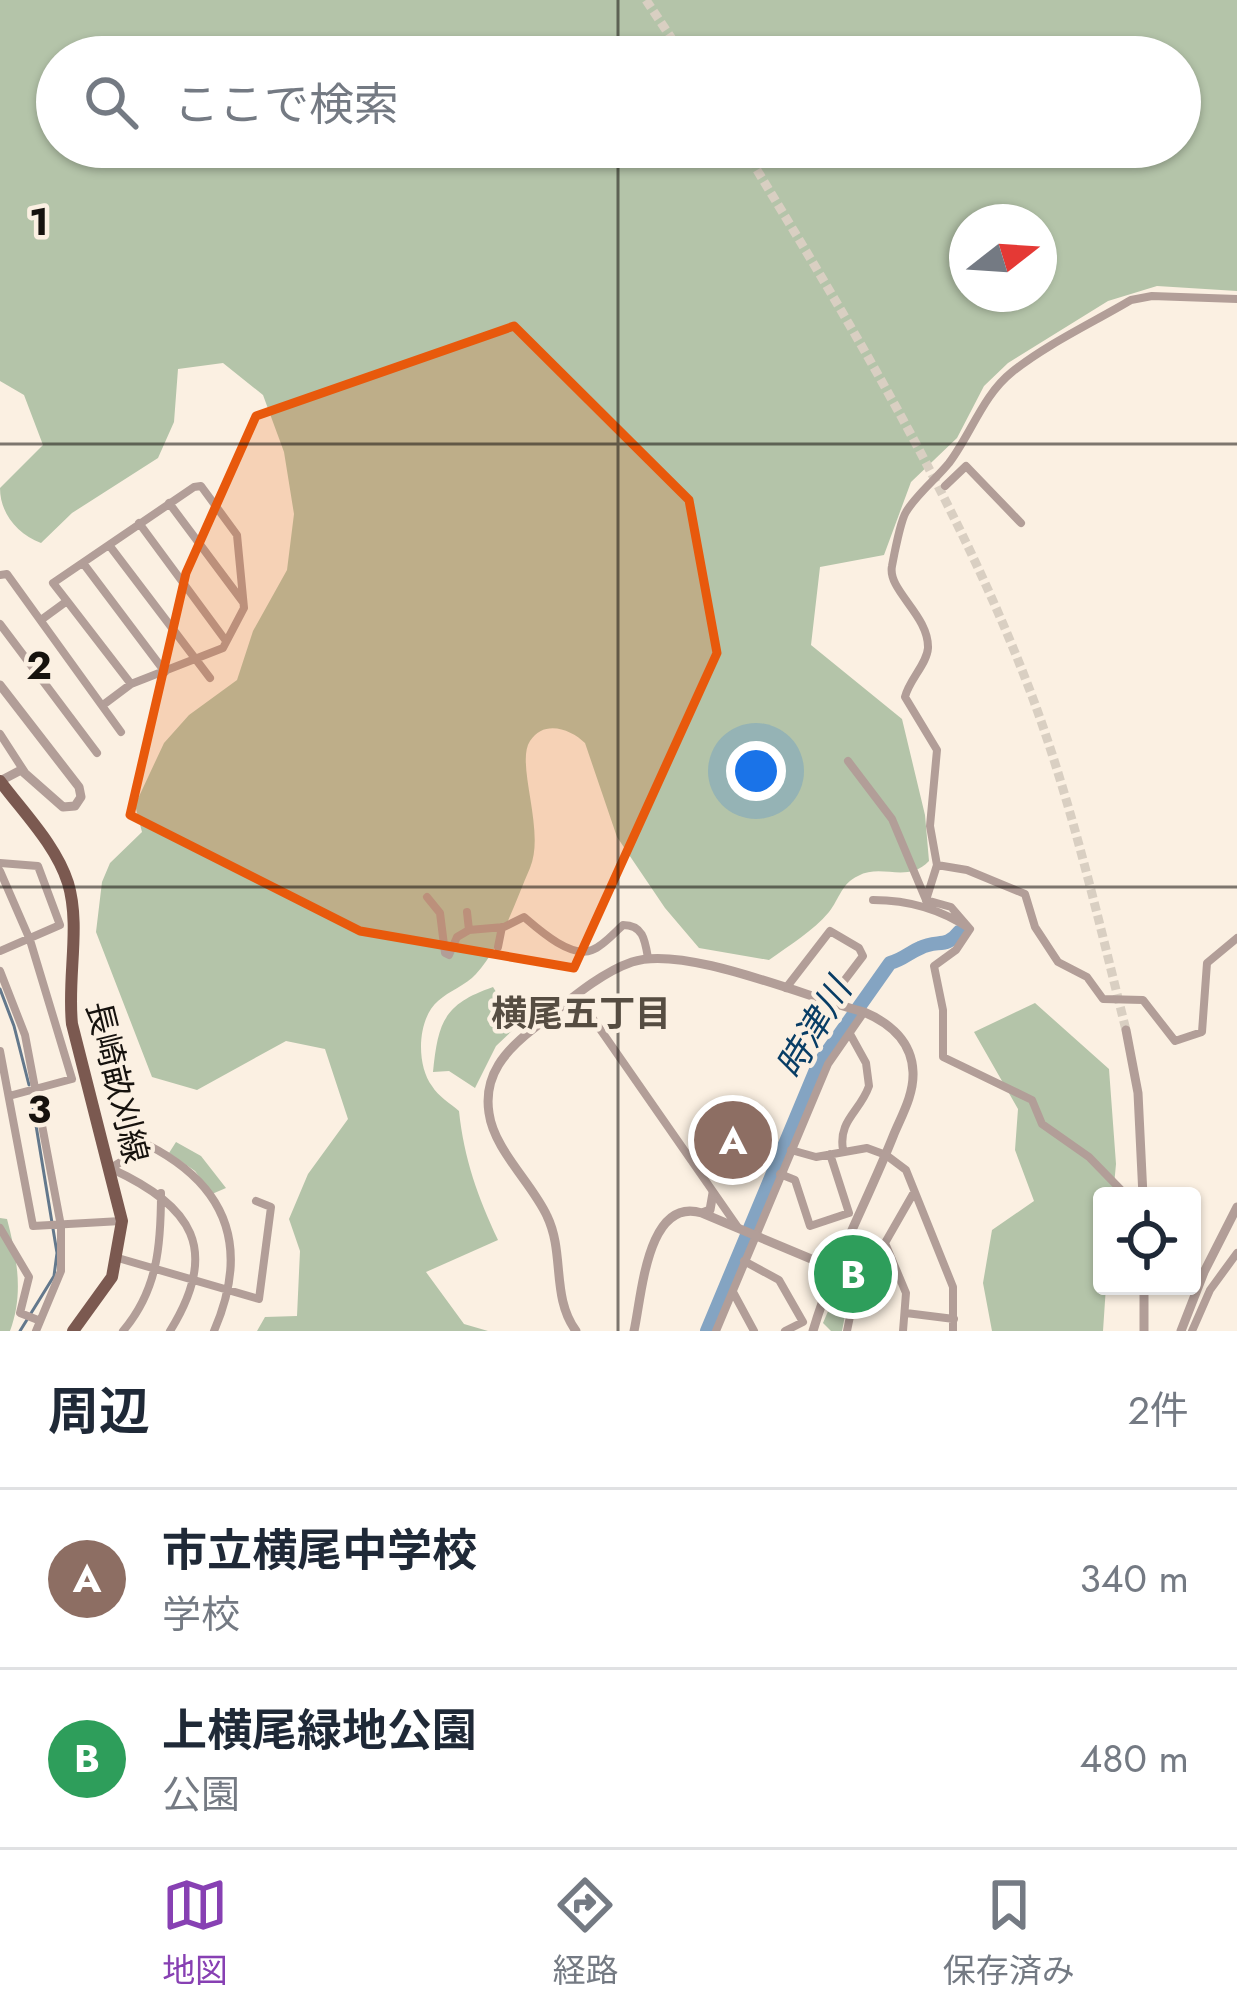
<!DOCTYPE html>
<html lang="ja">
<meta charset="utf-8">
<style>
body{margin:0;font-family:Jost,"Noto Sans JP",sans-serif;background:#f2f2f3;color:#1f2937}
.controls{position:absolute;right:36px;bottom:36px;display:grid;overflow:hidden;border-radius:12px;box-shadow:0 3px 9px #0004}
.controls button{width:108px;height:108px;display:grid;place-items:center;padding:0;border:0;border-bottom:3px solid #e0e1e3;background:#fff;color:#1f2937;font:60px sans-serif}
.compass{position:absolute;left:949px;top:204px;width:108px;height:108px;border-radius:50%;background:#fff;box-shadow:0 3px 9px #0004;rotate:73deg}
.you{position:absolute;left:756px;top:771px;width:42px;height:42px;margin:-30px;border:9px solid #fff;border-radius:50%;background:#1a73e8;box-shadow:0 0 0 18px #1a73e833}
.badge{display:grid;place-items:center;width:78px;height:78px;border-radius:50%;background:#8740b3;color:#fff;font-size:39px;font-weight:700}
.pin{position:absolute;translate:-50% -50%;border:6px solid #fff;box-shadow:0 3px 12px #0006}
.list{margin:0;padding:0;list-style:none}
h2{display:flex;justify-content:space-between;align-items:center;height:156px;margin:0;padding:0 48px;font-size:51px}
h2 small{font-size:39px;font-weight:400;color:#747a83}
.list li{display:grid;grid-template-columns:78px 1fr auto;gap:36px;align-items:center;box-sizing:border-box;height:180px;padding:0 48px;border-top:3px solid #e0e1e3}
.list b{display:block;font-size:45px;white-space:nowrap}
.list p{margin:0;font-size:39px;white-space:nowrap;color:#747a83}
.list em{font-size:39px;font-style:normal;color:#747a83}
.icon{flex:none;width:66px;height:66px;fill:none;stroke:currentColor;stroke-width:2;stroke-linecap:round;stroke-linejoin:round}
.map{position:relative;flex:none;width:1237px;height:1331px;overflow:hidden}
.search{position:absolute;background:#fff;box-shadow:0 3px 9px #0004;left:36px;right:36px;top:36px;height:132px;display:flex;align-items:center;gap:30px;box-sizing:border-box;padding:0 42px;border-radius:66px;color:#747a83;font-size:45px}
.sheet{height:516px;background:#fff}
nav{display:flex;justify-content:space-around;align-items:center;box-sizing:border-box;height:168px;border-top:3px solid #e0e1e3;background:#fff;font-size:33px;color:#747a83}
nav a{display:grid;justify-items:center;gap:6px}
nav .on{color:#8740b3}
.map>svg:first-child{display:block}
</style>
<div class="map">
<svg width="1237" height="1331" viewBox="0 0 1237 1331">
<rect width="100%" height="100%" fill="#fbf0e2"/>
<path fill="#b4c4a9" fill-rule="evenodd" d="M 0,0 L 1237,0 L 1237,291 L 1157,286 L 1108,301 L 1008,363 L 984,386 L 957,438 L 911,482 L 884,555 L 820,567 L 811,645 L 902,719 L 925,815 L 929,861 C 907,884 882,863 858,876 C 841,884 840,898 829,912 C 813,931 790,945 769,960 L 699,948 L 665,908 L 617,837 L 585,743 C 571,729 544,719 530,741 C 515,763 546,831 530,868 C 515,902 501,947 476,974 C 466,985 449,991 438,1001 C 417,1019 416,1065 432,1086 C 438,1096 451,1104 459,1111 C 464,1159 478,1197 498,1240 L 426,1272 L 464,1324 L 488,1331 L 257,1331 L 265,1317 L 297,1316 L 300,1251 L 289,1219 L 308,1174 L 348,1119 L 325,1049 L 286,1041 L 197,1090 L 152,1077 L 96,932 L 102,882 L 110,863 L 142,832 L 135,805 L 164,743 L 189,715 L 237,680 L 253,631 L 287,570 L 294,514 L 284,452 L 263,395 L 223,363 L 178,369 L 174,422 L 158,458 L 72,513 L 41,543 C 17,534 0,513 0,488 L 43,445 L 24,395 L 0,381 ZM 57,57 L 1180,57 L 1180,147 L 57,147 ZM 967,222 L 1039,222 L 1039,294 L 967,294 Z
M 493,987 L 517,1026 L 496,1046 L 475,1088 L 449,1071 L 433,1072 C 438,1022 444,1004 493,987 Z
M 1035,1003 L 1109,1069 L 1116,1164 L 1113,1196 L 1102,1196 L 1102,1286 L 1106,1286 L 1103,1331 L 992,1331 L 983,1283 L 992,1230 L 1034,1201 L 1015,1150 L 1018,1109 L 974,1032 Z
M 176,1142 L 201,1156 L 226,1188 L 212,1194 L 195,1171 L 169,1153 Z
M 0,1218 L 7,1219 C 17,1257 24,1294 10,1331 L 0,1331 Z
M 858,1241 L 875,1248 L 848,1300 L 842,1331 L 831,1331 L 823,1323 Z"/>
<g fill="none" stroke-linecap="round" stroke-linejoin="round">
<path stroke="#63788c" stroke-width="3" d="M 0,989 L 14,1026 L 29,1085
M 20,1331 L 54,1276 L 57,1253 L 31,1095"/>
<path stroke="#84a4c2" stroke-width="14" d="M 707,1331 L 818,1065 L 890,963 C 904,959 908,953 920,948 C 937,939 946,949 959,932"/>
<path stroke="#d9cfc2" stroke-width="9" stroke-dasharray="9 4.5" stroke-linecap="butt" d="M 646,0 L 684,57
M 743,147 C 850,323 959,502 1032,696 C 1072,804 1098,918 1126,1030"/>
<path stroke="#b29e98" stroke-width="8" d="M 945,486 L 966,466 L 1021,523
M 169,503 L 243,602
M 139,523 L 226,641
M 109,545 L 210,678
M 83,563 L 165,672
M 0,575 L 7,574 L 121,732
M 67,601 L 131,684
M 41,620 L 67,601 L 53,583 L 194,487 L 201,486 L 237,535 L 244,608 L 223,648 L 131,684 L 103,705
M 0,624 L 97,753
M 0,734 L 24,771
M 848,761 L 892,819 L 926,900
M 0,863 L 38,866 L 60,925 L 0,951
M 937,865 L 967,870 L 1025,894 L 1035,927 L 1058,962 L 1087,977 L 1103,999 L 1143,1000 L 1175,1041 L 1202,1032 L 1207,963 L 1237,938
M 0,871 L 30,940 L 72,1079 L 9,1096
M 427,897 L 440,913 L 445,953 L 449,955 L 457,937 L 469,930
M 873,900 C 908,900 942,910 970,929 L 956,950 L 934,966 L 943,1010 L 943,1057 L 1032,1100 L 1042,1124 L 1089,1157 L 1127,1196
M 467,912 L 469,930 L 504,927 L 524,917 C 538,929 571,959 592,950 C 603,946 614,933 623,925 C 643,925 645,940 648,958
M 970,929 L 951,907 L 926,900 L 937,865 L 930,826 L 937,750 L 905,697 C 909,680 927,664 928,648 C 929,615 887,590 892,566 C 894,555 901,520 906,512 C 916,495 936,479 949,463 C 971,434 983,395 1012,372 C 1047,344 1092,323 1131,300 L 1152,296 L 1237,299
M 498,947 L 502,927
M 0,971 L 25,1035 L 61,1226 L 61,1271 L 36,1331
M 786,988 L 830,931 L 859,948 L 863,956 L 828,1002
M 577,996 L 737,1226
M 0,1051 L 33,1226 L 121,1221
M 791,1150 L 816,1157 L 867,1148 L 886,1155 L 906,1170 L 953,1287 L 953,1331
M 843,1150 C 838,1120 860,1112 869,1086 L 866,1063 L 850,1034
M 111,1168 L 148,1145 C 228,1186 250,1248 214,1331
M 112,1169 C 192,1206 221,1249 170,1331
M 780,1174 L 795,1180 L 810,1226 L 849,1213 L 830,1154
M 0,1228 L 29,1277 L 20,1313 L 38,1320
M 885,1243 L 906,1293 L 903,1331
M 118,1258 L 259,1299 L 271,1207 L 256,1201
M 744,1261 L 779,1280 L 803,1322 L 785,1331
M 733,1292 L 754,1331
M 906,1313 L 954,1319
M 123,1331 C 158,1290 161,1244 161,1193
M 716,1331 L 828,1064 L 864,1012
M 847,1331 L 854,1297 L 913,1194
M 1192,1331 L 1210,1290 L 1237,1253"/>
<path stroke="#b29e98" stroke-width="9" d="M 0,685 L 79,787 L 81,797 L 75,806 L 63,807 L 21,770 L 0,781
M 1126,1030 L 1138,1093 L 1143,1196
M 702,1213 L 710,1210 L 713,1193
M 576,1331 C 551,1297 565,1253 547,1216 C 532,1183 494,1150 489,1113 C 483,1075 506,1050 533,1029 C 563,1006 597,974 632,962 C 684,944 808,998 864,1012 C 890,1023 912,1042 913,1072 C 914,1094 902,1115 894,1134 C 868,1200 833,1263 813,1331
M 634,1331 C 642,1295 647,1196 702,1213 L 835,1269
M 1144,1331 L 1144,1286
M 1181,1331 L 1204,1272 L 1237,1207"/>
<path stroke="#7b5950" stroke-width="12" d="M 0,781 C 23,812 56,845 68,883 C 81,926 67,978 72,1024 L 122,1221 L 112,1277 L 73,1331"/>
</g>
<path fill="#e8590c" fill-opacity="0.2" stroke="#e8590c" stroke-width="9" stroke-linejoin="round" d="M 514,326 L 689,500 L 717,653 L 574,968 L 360,931 L 130,815 L 186,573 L 256,416 Z"/>
<path fill="none" stroke="#16120e" stroke-width="3" stroke-opacity="0.55" d="M 618,0 L 618,57M 618,147 L 618,1331M 0,444 L 1237,444M 0,887 L 1237,887"/>
<g text-anchor="middle" stroke-width="9" stroke-linejoin="round" paint-order="stroke">
<g font-size="33" fill="#16120e" stroke="#fbf0e2">
<text transform="translate(118 1082) rotate(76)" y="12">長崎畝刈線</text>
</g>
<g font-size="36" font-weight="bold" fill="#564d42" stroke="#fbf0e2">
<text x="581" y="1026">横尾五丁目</text>
</g>
<g font-size="36" font-style="italic" fill="#083d65" stroke="#fbf0e2">
<text transform="translate(813 1028) rotate(-59)" y="13">時津川</text>
</g>
</g>
<g font-size="39" text-anchor="middle" font-weight="bold" fill="#16120e" stroke="#fbf0e2" stroke-width="9" stroke-linejoin="round" paint-order="stroke">
<text x="39" y="235">1</text>
<text x="39" y="679">2</text>
<text x="39" y="1123">3</text>
</g>
</svg>
<div class="controls">
<button><svg class="icon" aria-label="locate" viewBox="0 0 24 24"><circle cx="12" cy="12" r="6"/><path d="M12 2v4M12 18v4M2 12h4M18 12h4"/></svg></button>
</div>
<svg class="compass" viewBox="-18 -18 36 36"><path d="M0-13l5 13h-10z" fill="#e53935"/><path d="M0 13l5-13h-10z" fill="#747a83"/></svg>
<div class="you"></div>
<div class="pin badge" style="left:733px;top:1140px;background:#8d6e63">A</div>
<div class="pin badge" style="left:853px;top:1274px;background:#2e9e5b">B</div>
<div class="search"><svg class="icon" aria-label="search" viewBox="0 0 24 24"><circle cx="10" cy="10" r="6"/><path d="M15 15l6 6"/></svg>ここで検索</div>
</div>
<section class="sheet">
<h2>周辺<small>2件</small></h2>
<ul class="list">
<li><span class="badge" style="background:#8d6e63">A</span><div><b>市立横尾中学校</b><p>学校</p></div><em>340 m</em></li>
<li><span class="badge" style="background:#2e9e5b">B</span><div><b>上横尾緑地公園</b><p>公園</p></div><em>480 m</em></li>
</ul>
</section>
<nav>
<a class="on"><svg class="icon" aria-label="map" viewBox="0 0 24 24"><path d="M3 6l6-2 6 2 6-2v14l-6 2-6-2-6 2zM9 4v14M15 6v14"/></svg>地図</a>
<a><svg class="icon" aria-label="directions" viewBox="0 0 24 24"><path d="M12 3l9 9-9 9-9-9zM9 14v-3h6M13 9l2 2-2 2"/></svg>経路</a>
<a><svg class="icon" aria-label="saved" viewBox="0 0 24 24"><path d="M7 4h10v16l-5-4-5 4z"/></svg>保存済み</a>
</nav>
